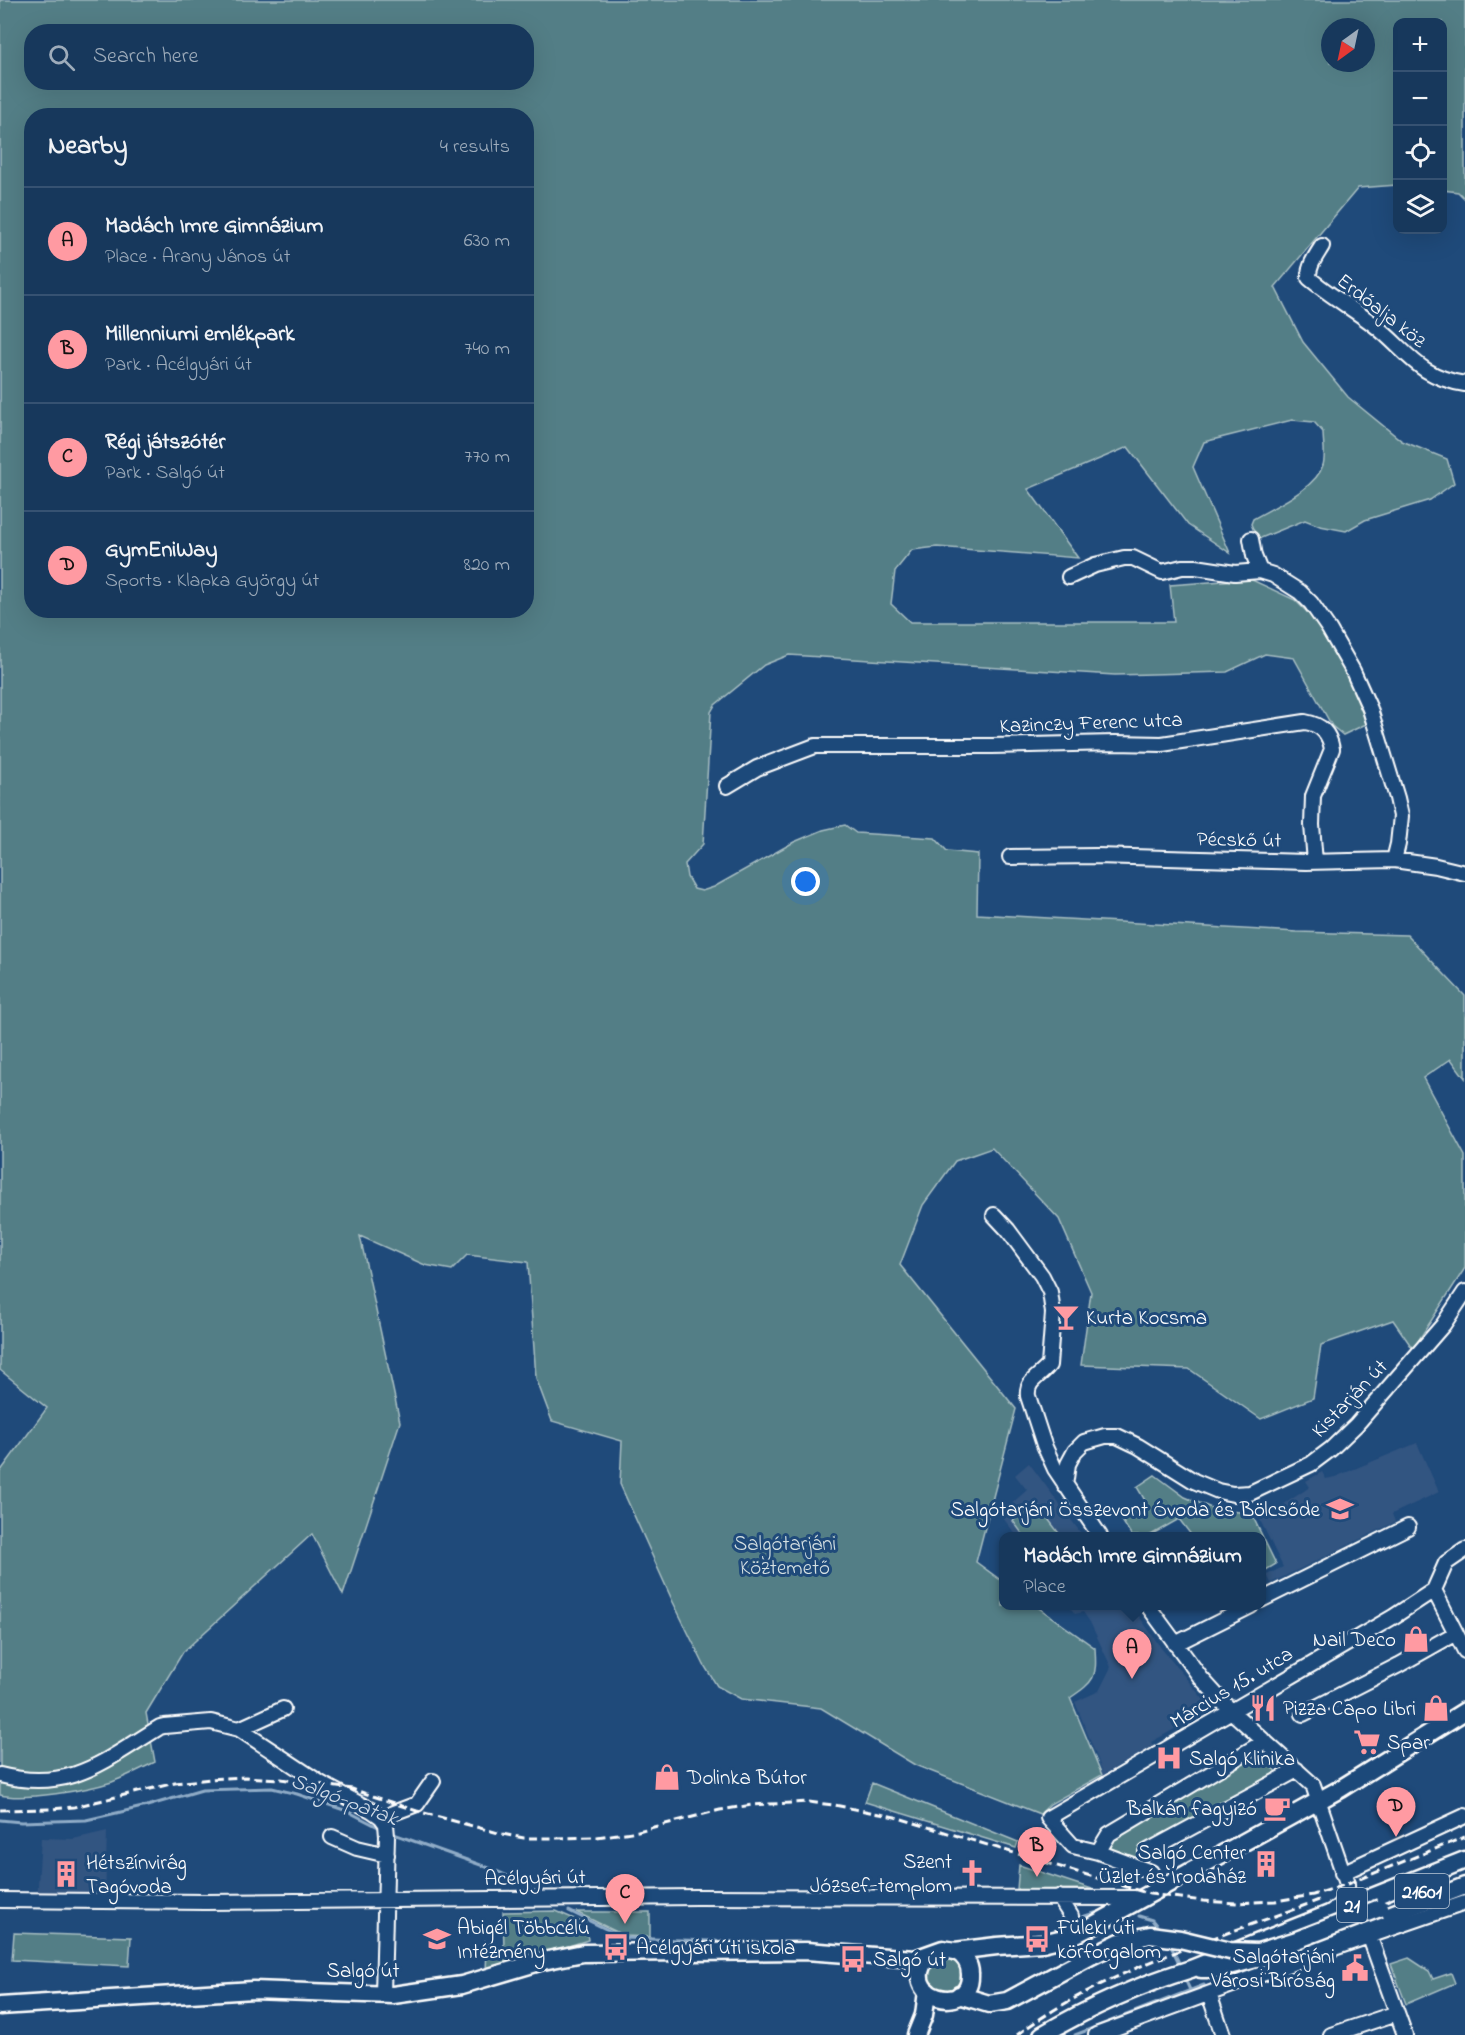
<!DOCTYPE html>
<meta charset="utf-8">
<style>
body{margin:0;font-family:"Indie Flower",sans-serif;background:#203f62;color:#f1f3f6}
.controls{position:absolute;right:18px;top:18px;display:grid;overflow:hidden;border-radius:12px;box-shadow:0 6px 24px #0002}
.controls button{width:54px;height:54px;display:grid;place-items:center;padding:0;border:0;border-bottom:2px solid #365272;background:#17385c;color:#f1f3f6;font:30px sans-serif}
.compass{position:absolute;left:1321px;top:18px;width:54px;height:54px;border-radius:50%;background:#17385c;box-shadow:0 6px 24px #0002;rotate:213deg}
.you{position:absolute;left:806px;top:882px;width:21px;height:21px;margin:-15px;border:4px solid #fff;border-radius:50%;background:#1a73e8;box-shadow:0 0 0 9px #1a73e833}
.badge{display:grid;place-items:center;width:39px;height:39px;border-radius:50%;background:#ff9aa2;color:#111;font-size:20px;font-weight:700}
.pin{position:absolute;translate:-50% -50px;filter:drop-shadow(0 2px 3px #0008)}
.pin::after{content:'';position:absolute;top:32px;width:21px;height:18px;background:inherit;clip-path:polygon(0 0,100% 0,50% 100%)}
.popup{position:absolute;left:999px;top:1532px;width:267px;height:78px;box-sizing:border-box;display:grid;place-content:center;border-radius:12px;background:#17385c;filter:drop-shadow(0 2px 4px #0005);font-size:20px;white-space:nowrap;color:#9eacbb}
.popup b{font-size:22px;color:#f1f3f6}
.popup::after{content:'';position:absolute;left:50%;top:100%;margin-left:-12px;border:12px solid transparent;border-top-color:#17385c}
.list{margin:0;padding:0;list-style:none}
h2{display:flex;justify-content:space-between;align-items:center;height:78px;margin:0;padding:0 24px;font-size:26px}
h2 small{font-size:20px;font-weight:400;color:#9eacbb}
.list li{display:grid;grid-template-columns:39px 1fr auto;gap:18px;align-items:center;box-sizing:border-box;height:108px;padding:0 24px;border-top:2px solid #365272}
.list b{display:block;font-size:22px;white-space:nowrap}
.list p{margin:0;font-size:20px;white-space:nowrap;color:#9eacbb}
.list em{font-size:20px;font-style:normal;color:#9eacbb}
.icon{flex:none;width:33px;height:33px;fill:none;stroke:currentColor;stroke-width:2;stroke-linecap:round;stroke-linejoin:round}
.map{position:relative;flex:none;width:1465px;height:2035px;overflow:hidden}
.search{position:absolute;background:#17385c;box-shadow:0 6px 24px #0002;left:24px;top:24px;width:510px;height:66px;display:flex;align-items:center;gap:15px;box-sizing:border-box;padding:0 21px;border-radius:24px;color:#9eacbb;font-size:22px}
.panel{position:absolute;background:#17385c;box-shadow:0 6px 24px #0002;left:24px;top:108px;width:510px;height:510px;border-radius:24px}
.map>svg:first-child{display:block}
</style>
<div class="map">
<svg width="1465" height="2035" viewBox="0 0 1465 2035">
<rect width="100%" height="100%" fill="#1f4a7a"/>
<filter id="ink" filterUnits="userSpaceOnUse"><feTurbulence type="fractalNoise" baseFrequency=".0167" numOctaves="2"/><feDisplacementMap in="SourceGraphic" scale="12" xChannelSelector="R" yChannelSelector="G"/><feConvolveMatrix kernelMatrix="1 2 1 2 8 2 1 2 1" color-interpolation-filters="sRGB"/></filter>
<g filter="url(#ink)">
<path fill="#335481" d="M 1417,1443 L 1439,1492 L 1392,1514 L 1395,1522 L 1271,1583 L 1267,1575 L 1283,1567 L 1260,1520 L 1310,1487 L 1306,1481 L 1322,1472 L 1326,1479 L 1335,1477 Z
M 1029,1463 L 1083,1536 L 1017,1536 L 1000,1514 L 1027,1490 L 1015,1475 Z
M 1069,1606 L 1132,1606 L 1161,1648 L 1208,1705 L 1206,1710 L 1202,1714 L 1151,1742 L 1153,1746 L 1102,1775 L 1102,1770 L 1075,1702 L 1099,1691 L 1111,1667 L 1090,1622 L 1083,1612 L 1075,1614 Z
M 107,1831 L 105,1901 L 37,1900 L 41,1838 L 73,1839 Z"/>
<path fill="#527e86" stroke="#a8bec2" stroke-width="1.5" fill-rule="evenodd" d="M 0,0 L 1465,0 L 1465,199 L 1458,192 L 1443,190 L 1442,22 L 1398,22 L 1397,185 L 1358,188 L 1275,287 L 1303,342 L 1348,397 L 1402,441 L 1447,459 L 1454,483 L 1430,500 L 1365,520 L 1346,531 L 1320,526 L 1305,520 L 1261,538 L 1256,536 L 1251,524 L 1253,519 C 1273,507 1316,489 1323,465 C 1326,456 1323,442 1323,432 L 1314,422 L 1292,420 L 1204,442 L 1193,467 L 1230,553 L 1188,525 L 1128,447 L 1028,489 L 1078,558 L 937,547 L 912,550 L 895,571 L 891,604 L 910,622 L 1174,622 L 1170,585 L 1250,579 L 1295,600 L 1319,624 L 1351,680 L 1366,724 L 1343,735 L 1332,726 L 1294,658 L 1265,654 L 1227,672 L 1115,675 L 789,655 L 764,665 L 715,705 L 711,712 L 703,844 L 685,864 L 687,877 L 694,889 L 702,891 L 714,887 L 794,842 L 823,830 L 845,825 L 856,833 L 935,838 L 947,851 L 978,854 L 977,914 L 1297,932 L 1407,935 L 1465,996 L 1465,1078 L 1451,1059 L 1423,1078 L 1465,1156 L 1465,1268 L 1413,1349 L 1393,1320 L 1321,1345 L 1313,1398 L 1261,1419 L 1189,1369 L 1081,1365 L 1091,1292 L 1059,1219 L 992,1148 L 955,1161 L 923,1205 L 900,1265 L 1016,1409 L 976,1562 L 1003,1582 L 1003,1606 L 1036,1606 L 1095,1648 C 1097,1678 1095,1681 1070,1698 L 1102,1775 L 1050,1804 L 1040,1814 L 915,1765 L 821,1708 L 741,1699 L 717,1686 L 704,1665 L 673,1602 L 620,1484 L 622,1441 L 552,1421 L 536,1378 L 528,1262 L 467,1255 L 452,1270 L 425,1265 L 360,1236 L 400,1422 L 343,1595 L 312,1534 L 183,1652 L 146,1713 L 155,1762 C 141,1769 127,1776 112,1782 C 87,1790 25,1801 0,1795 L 0,1472 L 47,1408 L 0,1370 ZM 1330,27 L 1366,27 L 1366,63 L 1330,63 ZM 32,32 L 526,32 L 526,82 L 32,82 ZM 32,116 L 526,116 L 526,610 L 32,610 Z
M 1155,1475 L 1185,1497 L 1216,1510 L 1251,1513 L 1276,1564 L 1261,1573 L 1261,1536 L 1192,1536 L 1179,1519 L 1149,1536 L 1132,1536 L 1121,1519 L 1146,1502 L 1137,1487 Z
M 1036,1503 L 1061,1536 L 1024,1536 L 1013,1521 Z
M 1254,1752 L 1281,1775 L 1142,1853 L 1138,1863 L 1107,1852 L 1108,1840 Z
M 872,1783 L 1018,1842 L 1016,1848 L 865,1802 Z
M 1019,1865 L 1092,1889 L 1017,1890 Z
M 556,1911 L 586,1924 L 588,1940 L 486,1971 L 487,1949 L 504,1949 L 503,1912 Z
M 576,1912 L 650,1912 L 650,1937 L 625,1936 Z
M 14,1933 L 131,1937 L 129,1966 L 12,1960 Z
M 959,1953 L 965,1990 L 928,1993 L 923,1962 Z
M 1409,1958 L 1429,1971 L 1433,1979 L 1451,1973 L 1455,1983 L 1406,2004 L 1391,1964 Z"/>
<g fill="none" stroke-linecap="round" stroke-linejoin="round">
<path stroke="#90acc7" stroke-width="3" d="M 0,1820 L 21,1822 L 86,1820 L 147,1806 L 202,1790 L 272,1788 L 297,1794 L 347,1811 L 382,1829
M 391,1833 L 492,1869 L 530,1886
M 569,1911 L 624,1938 L 768,1943
M 1139,1916 L 1152,1920 L 1161,1931
M 1082,1917 L 1098,1912
M 1170,1944 L 1180,1965
M 1184,1977 L 1190,1990
M 1075,2035 L 1204,1985"/>
<defs>
<path id="minor" d="M 1322,246 C 1316,256 1308,266 1309,278 C 1329,295 1352,308 1373,324 C 1407,350 1417,377 1465,384
M 1251,539 L 1254,556 L 1260,571
M 1069,577 L 1095,565 L 1124,558 L 1133,558 L 1162,572 L 1182,567 L 1196,567 L 1235,573 L 1260,571 L 1273,575 L 1300,592 L 1311,603 L 1329,629 L 1353,671 L 1370,709 L 1397,798 L 1401,816 L 1398,844 L 1394,860
M 727,786 L 757,768 L 815,746 L 992,746 L 1115,743 L 1162,744 L 1305,722 C 1322,725 1329,733 1332,749 L 1313,796 L 1312,825 L 1315,862
M 1010,857 L 1097,856 L 1306,862 L 1394,860 L 1436,866 L 1465,873
M 994,1215 L 1008,1230 L 1042,1276 L 1050,1292 L 1053,1313 L 1049,1365 C 1040,1377 1026,1380 1028,1396 L 1044,1445 L 1055,1469 L 1100,1536
M 1065,1486 L 1068,1464 L 1075,1451 L 1084,1442 L 1105,1436 L 1117,1436 L 1138,1446 L 1194,1481 L 1218,1491 L 1233,1494 L 1250,1493 L 1311,1464 L 1331,1449 L 1356,1425 L 1443,1325 L 1465,1292
M 1434,1590 L 1465,1651
M 1261,1600 L 1408,1527
M 1148,1606 L 1201,1678 L 1231,1711 L 1313,1785 L 1347,1884 C 1348,1895 1342,1905 1332,1911
M 1175,1644 L 1251,1606
M 1303,1714 L 1399,1665 L 1456,1633
M 239,1729 L 283,1709
M 1265,1741 L 1109,1834 L 1098,1852 L 1073,1846 L 1048,1818 L 1393,1617 L 1434,1590 L 1446,1563 L 1465,1550
M 0,1775 C 70,1793 104,1761 160,1727 L 164,1726 L 211,1722 L 239,1729 L 322,1784 L 371,1810 L 381,1817 L 386,1824 L 387,1836 L 383,1994
M 384,1821 L 393,1813 L 417,1804 L 433,1781
M 332,1837 L 357,1848 L 387,1855
M 1098,1852 L 1151,1872
M 1146,1852 L 1297,1770
M 1342,1873 L 1465,1816
M 1059,1897 L 1071,1916 L 1072,1936
M 0,1900 L 205,1902 L 697,1897 L 1143,1898
M 1369,1935 L 1405,2035
M 1209,1994 L 1223,2035
M 1096,2035 L 1314,1955 L 1465,1903
M 1331,2035 L 1397,2013"/>
<path id="major" d="M 1308,1943 L 1373,1921 L 1465,1886
M 928,1956 C 895,1998 972,2018 970,1974 C 970,1964 964,1955 955,1951
M 1201,1969 L 1218,1969 L 1275,1954
M 959,1995 L 989,2004 L 1007,2001 L 1093,1955
M 0,2006 L 253,1990 L 393,1995 L 462,1985 L 543,1961 L 583,1953 L 806,1951 L 915,1959 L 943,1949 L 955,1951 L 997,1946 L 1042,1943 L 1072,1936 L 1090,1927 L 1340,1789 L 1465,1711
M 916,2035 L 924,2015 L 927,1991
M 1042,2035 C 1088,2008 1139,1985 1191,1969 L 1465,1860"/>
</defs>
<use href="#minor" stroke="#fff" stroke-width="18"/>
<use href="#major" stroke="#fff" stroke-width="21"/>
<use href="#minor" stroke="#1f4a7a" stroke-width="14"/>
<use href="#major" stroke="#1f4a7a" stroke-width="16"/>
<path stroke="#fff" stroke-width="3" stroke-dasharray="9 4.5" stroke-linecap="butt" d="M 0,1810 L 52,1809 L 74,1807 L 175,1783 L 210,1779 L 245,1777 L 281,1779 L 352,1789 L 417,1811 L 502,1834 L 524,1838 L 554,1838 L 597,1837 L 638,1831 L 720,1810 L 752,1805 L 808,1802 L 834,1805 L 895,1817 L 1150,1894 L 1203,1901 L 1238,1903 L 1275,1901 L 1313,1895 L 1347,1884 L 1465,1837
M 1017,2035 C 1107,1968 1216,1939 1319,1900"/>
<defs>
<path id="major-bridge" d="M 1093,1955 L 1120,1942 L 1150,1935 L 1180,1939 L 1230,1951 L 1258,1952 L 1294,1941 L 1380,1908"/>
</defs>
<use href="#major-bridge" stroke="#fff" stroke-width="21" stroke-linecap="butt"/>
<use href="#major-bridge" stroke="#1f4a7a" stroke-width="16"/>
</g>
</g>
<defs>
<symbol id="bar-bare" viewBox="-9 -9 18 18"><path d="M-6-5H6L.8 .8V4.5H3.5V6h-7V4.5H-.8V.8Z" fill="#ff9aa2" stroke="#1f4a7a" stroke-width="2.5" paint-order="stroke"/></symbol>
<symbol id="school-bare" viewBox="-9 -9 18 18"><path d="M0-5L7-2L0 1L-7-2ZM-4 1L0 2.5L4 1V4Q0 6-4 4Z" fill="#ff9aa2" stroke="#1f4a7a" stroke-width="2.5" paint-order="stroke"/></symbol>
<symbol id="shop-bare" viewBox="-9 -9 18 18"><path d="M-5-2.5h2.3a2.7 3.5 0 0 1 5.4 0H5L5.5 6h-11ZM-1.5-2.5h3a1.5 2.3 0 0 0-3 0Z" fill="#ff9aa2" stroke="#1f4a7a" stroke-width="2.5" paint-order="stroke"/></symbol>
<symbol id="restaurant-bare" viewBox="-9 -9 18 18"><path d="M-5-6h1v4h1v-4h1v4h1v-4h1v5L-1.5 .5V6h-2V.5L-5-1ZM5-6V6H3V1.5H1.5Q1.5-4 5-6Z" fill="#ff9aa2" stroke="#1f4a7a" stroke-width="2.5" paint-order="stroke"/></symbol>
<symbol id="supermarket-bare" viewBox="-9 -9 18 18"><path d="M-6-5.5h2.5l.6 2H6L4.5 2H-2.5L-4.4-4H-6ZM-1.5 3.2a1.3 1.3 0 1 0 .1 0ZM3 3.2a1.3 1.3 0 1 0 .1 0Z" fill="#ff9aa2" stroke="#1f4a7a" stroke-width="2.5" paint-order="stroke"/></symbol>
<symbol id="hospital-bare" viewBox="-9 -9 18 18"><path d="M-5-5h3v3.5h4V-5h3V5h-3V1.5h-4V5h-3Z" fill="#ff9aa2" stroke="#1f4a7a" stroke-width="2.5" paint-order="stroke"/></symbol>
<symbol id="cafe-bare" viewBox="-9 -9 18 18"><path d="M-5.5-4.5H6V0H3Q3 3.5 0 3.5H-2.5Q-5.5 3.5-5.5 0ZM3-3.2v2h1.7v-2ZM-6 4.5H4V6H-6Z" fill="#ff9aa2" stroke="#1f4a7a" stroke-width="2.5" paint-order="stroke"/></symbol>
<symbol id="building-bare" viewBox="-9 -9 18 18"><path d="M-4-6H4V6H1V3H-1V6H-4ZM-2.5-4.3h1.7v1.8h-1.7ZM.8-4.3h1.7v1.8H.8ZM-2.5-1h1.7V.8h-1.7ZM.8-1h1.7V.8H.8Z" fill="#ff9aa2" stroke="#1f4a7a" stroke-width="2.5" paint-order="stroke"/></symbol>
<symbol id="church-bare" viewBox="-9 -9 18 18"><path d="M-1.2-6h2.4v3.5h3.3v2.4h-3.3V6h-2.4V-.1h-3.3v-2.4h3.3Z" fill="#ff9aa2" stroke="#1f4a7a" stroke-width="2.5" paint-order="stroke"/></symbol>
<symbol id="bus-bare" viewBox="-9 -9 18 18"><path d="M-5-6H5V4H4V6H2V4H-2V6H-4V4H-5ZM-3.5-4V0h7V-4ZM-3.5 1.2v1.5H-2V1.2ZM2 1.2v1.5H3.5V1.2Z" fill="#ff9aa2" stroke="#1f4a7a" stroke-width="2.5" paint-order="stroke"/></symbol>
<symbol id="civic-bare" viewBox="-9 -9 18 18"><path d="M-.6-6.5H3V-4.5H.6V-3L4-1V1h2V6H-6V1h2V-1L-.6-3ZM-1.2 2.5V6h2.4V2.5Z" fill="#ff9aa2" stroke="#1f4a7a" stroke-width="2.5" paint-order="stroke"/></symbol>
</defs>
<g fill-rule="evenodd">
<use href="#bar-bare" x="1047" y="1298" width="38" height="38"/>
<use href="#school-bare" x="1321" y="1490" width="38" height="38"/>
<use href="#shop-bare" x="1397" y="1620" width="38" height="38"/>
<use href="#restaurant-bare" x="1244" y="1689" width="38" height="38"/>
<use href="#shop-bare" x="1417" y="1689" width="38" height="38"/>
<use href="#supermarket-bare" x="1348" y="1723" width="38" height="38"/>
<use href="#hospital-bare" x="1150" y="1739" width="38" height="38"/>
<use href="#shop-bare" x="648" y="1758" width="38" height="38"/>
<use href="#cafe-bare" x="1258" y="1789" width="38" height="38"/>
<use href="#building-bare" x="1247" y="1845" width="38" height="38"/>
<use href="#church-bare" x="953" y="1854" width="38" height="38"/>
<use href="#building-bare" x="47" y="1855" width="38" height="38"/>
<use href="#school-bare" x="418" y="1920" width="38" height="38"/>
<use href="#bus-bare" x="1018" y="1920" width="38" height="38"/>
<use href="#bus-bare" x="597" y="1928" width="38" height="38"/>
<use href="#bus-bare" x="834" y="1940" width="38" height="38"/>
<use href="#civic-bare" x="1336" y="1949" width="38" height="38"/>
</g>
<g text-anchor="middle" stroke-width="6" stroke-linejoin="round" paint-order="stroke">
<g fill="#1f4a7a" stroke="#bcc9d7" stroke-width="1.5">
<rect x="1395" y="1874" width="54" height="34" rx="4.5"/>
<rect x="1337" y="1888" width="30" height="34" rx="4.5"/>
</g>
<g font-size="20" font-weight="bold" fill="#fff">
<text x="1422" y="1898">21601</text>
<text x="1352" y="1912">21</text>
</g>
<g font-size="21" fill="#fff" stroke="#1f4a7a">
<text transform="translate(1382 310) rotate(38)" y="7">Erdőalja köz</text>
<text transform="translate(1091 722) rotate(-2)" y="7">Kazinczy Ferenc utca</text>
<text transform="translate(1239 839) rotate(1)" y="7">Pécskő út</text>
<text transform="translate(1349 1398) rotate(-46)" y="7">Kistarján út</text>
<text transform="translate(1231 1687) rotate(-31)" y="7">Március 15. utca</text>
<text transform="translate(535 1877) rotate(-1)" y="7">Acélgyári út</text>
<text x="363" y="1977">Salgó út</text>
</g>
<g font-size="21" fill="#fff" stroke="#1f4a7a" text-anchor="start">
<text x="1086" y="1324">Kurta Kocsma</text>
<text x="1320" y="1516" text-anchor="end">Salgótarjáni Összevont Óvoda és Bölcsőde</text>
<text x="1396" y="1646" text-anchor="end">Nail Deco</text>
<text x="1283" y="1715">Pizza Capo</text>
<text x="1416" y="1715" text-anchor="end">Libri</text>
<text x="1387" y="1749">Spar</text>
<text x="1189" y="1765">Salgó Klinika</text>
<text x="687" y="1784">Dolinka Bútor</text>
<text x="1257" y="1815" text-anchor="end">Balkán fagyizó</text>
<text x="1246" y="1859" text-anchor="end">Salgó Center<tspan x="1246" dy="24">Üzlet és Irodaház</tspan></text>
<text x="952" y="1868" text-anchor="end">Szent<tspan x="952" dy="24">József-templom</tspan></text>
<text x="86" y="1869">Hétszínvirág<tspan x="86" dy="24">Tagóvoda</tspan></text>
<text x="457" y="1934">Abigél Többcélú<tspan x="457" dy="24">Intézmény</tspan></text>
<text x="1057" y="1934">Füleki úti<tspan x="1057" dy="24">körforgalom</tspan></text>
<text x="636" y="1954">Acélgyári úti iskola</text>
<text x="1335" y="1963" text-anchor="end">Salgótarjáni<tspan x="1335" dy="24">Városi Bíróság</tspan></text>
<text x="873" y="1966">Salgó út</text>
</g>
<g font-size="21" fill="#d4dfe1" stroke="#1f4a7a">
<text x="785" y="1550">Salgótarjáni<tspan x="785" dy="24">Köztemető</tspan></text>
</g>
<g font-size="22" font-style="italic" fill="#d1dce8" stroke="#1f4a7a">
<text transform="translate(345 1798) rotate(21)" y="8">Salgó-patak</text>
</g>
</g>
</svg>
<div class="controls">
<button>+</button>
<button>−</button>
<button><svg class="icon" aria-label="locate" viewBox="0 0 24 24"><circle cx="12" cy="12" r="6"/><path d="M12 2v4M12 18v4M2 12h4M18 12h4"/></svg></button>
<button><svg class="icon" aria-label="layers" viewBox="0 0 24 24"><path d="M12 4l9 5-9 5-9-5zM3 14l9 5 9-5"/></svg></button>
</div>
<svg class="compass" viewBox="-18 -18 36 36"><path d="M0-13l5 13h-10z" fill="#e53935"/><path d="M0 13l5-13h-10z" fill="#9eacbb"/></svg>
<div class="you"></div>
<div class="pin badge" style="left:1132px;top:1679px">A</div>
<div class="popup"><b>Madách Imre Gimnázium</b>Place</div>
<div class="pin badge" style="left:1037px;top:1877px">B</div>
<div class="pin badge" style="left:625px;top:1924px">C</div>
<div class="pin badge" style="left:1396px;top:1837px">D</div>
<div class="search"><svg class="icon" aria-label="search" viewBox="0 0 24 24"><circle cx="10" cy="10" r="6"/><path d="M15 15l6 6"/></svg>Search here</div>
<section class="panel">
<h2>Nearby<small>4 results</small></h2>
<ul class="list">
<li><span class="badge">A</span><div><b>Madách Imre Gimnázium</b><p>Place · Arany János út</p></div><em>630 m</em></li>
<li><span class="badge">B</span><div><b>Millenniumi emlékpark</b><p>Park · Acélgyári út</p></div><em>740 m</em></li>
<li><span class="badge">C</span><div><b>Régi játszótér</b><p>Park · Salgó út</p></div><em>770 m</em></li>
<li><span class="badge">D</span><div><b>GymEniWay</b><p>Sports · Klapka György út</p></div><em>820 m</em></li>
</ul>
</section>
</div>
